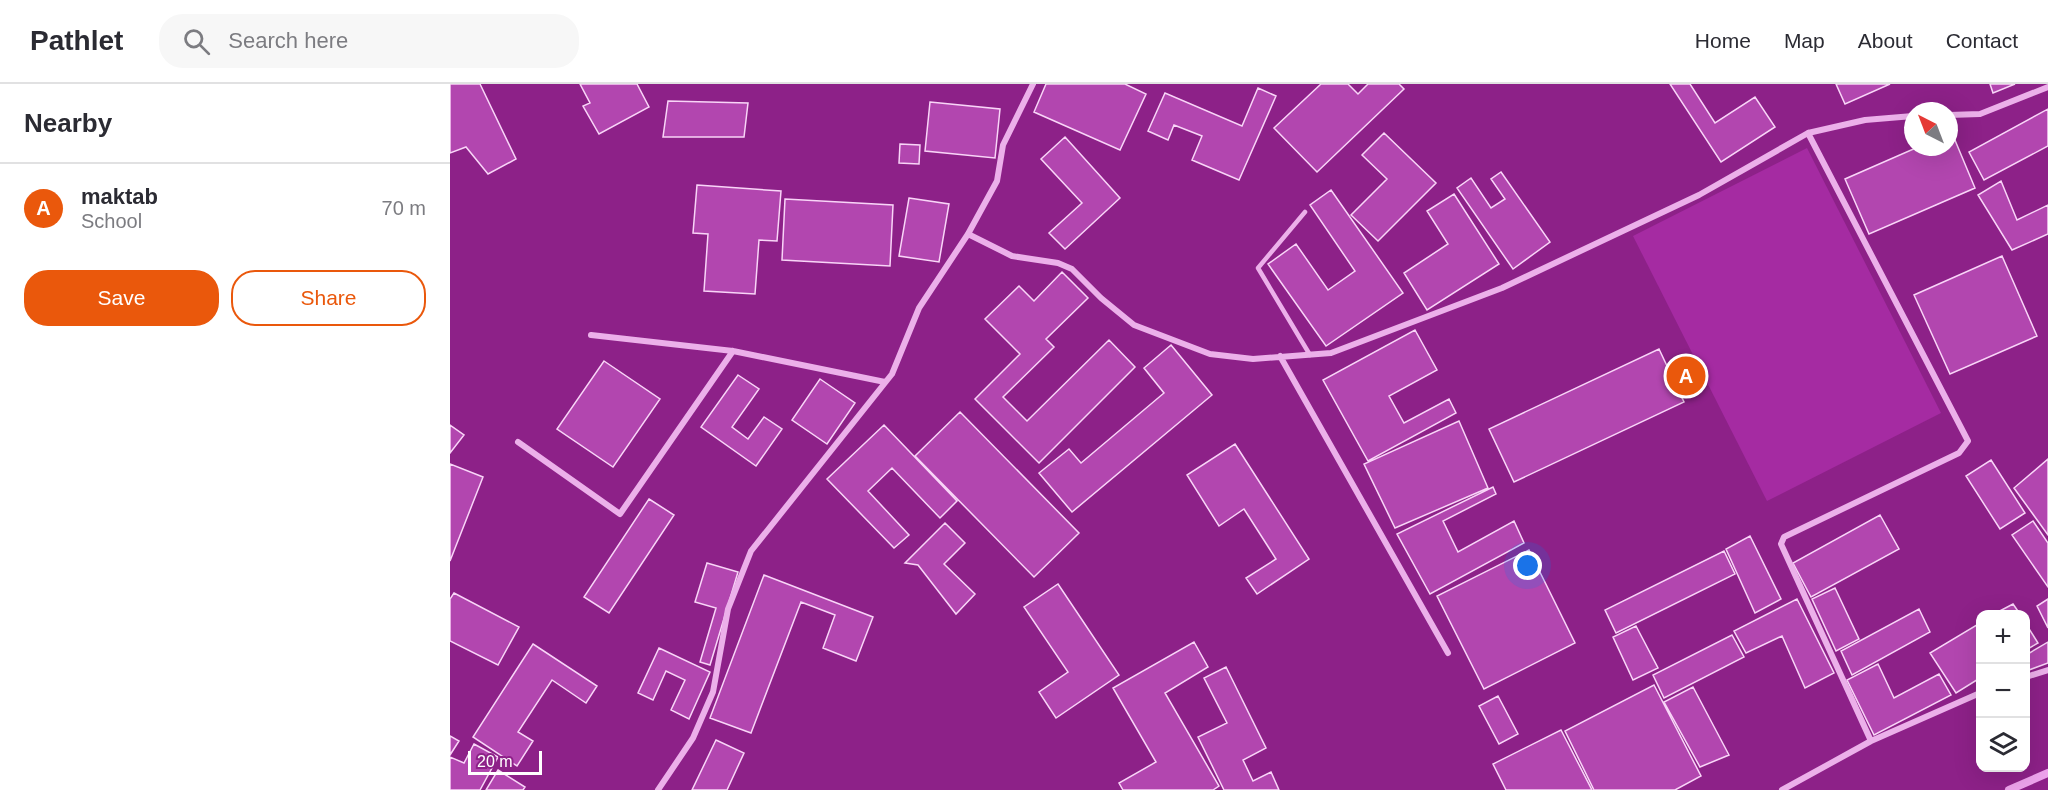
<!DOCTYPE html>
<meta charset="utf-8">
<style>
body{margin:0;font-family:Arial,sans-serif;background:#f7f7f7;color:#2b2b33}
.controls{position:absolute;right:18px;bottom:18px;display:grid;overflow:hidden;border-radius:12px;box-shadow:0 6px 24px #0002}
.controls button{width:54px;height:54px;display:grid;place-items:center;padding:0;border:0;border-bottom:2px solid #e1e1e2;background:#fff;color:#2b2b33;font:30px sans-serif}
.compass{position:absolute;left:1454px;top:18px;width:54px;height:54px;border-radius:50%;background:#fff;box-shadow:0 6px 24px #0002;rotate:318deg}
.scale{position:absolute;left:18px;bottom:15px;width:74px;box-sizing:border-box;padding-left:6px;border:3px solid #fff;border-top:0;font-size:16px;line-height:21px;white-space:nowrap;color:#fff;-webkit-text-stroke:4px #8d2188;paint-order:stroke}
.you{position:absolute;left:1078px;top:482px;width:21px;height:21px;margin:-15px;border:4px solid #fff;border-radius:50%;background:#1a73e8;box-shadow:0 0 0 9px #1a73e833}
.badge{display:grid;place-items:center;width:39px;height:39px;border-radius:50%;background:#ea580c;color:#fff;font-size:20px;font-weight:700}
.pin{position:absolute;translate:-50% -50%;border:3px solid #fff;box-shadow:0 2px 6px #0006}
.list{margin:0;padding:0;list-style:none}
h2{display:flex;justify-content:space-between;align-items:center;height:78px;margin:0;padding:0 24px;font-size:26px}
h2 small{font-size:20px;font-weight:400;color:#7c7c81}
.list li{display:grid;grid-template-columns:39px 1fr auto;gap:18px;align-items:center;box-sizing:border-box;height:90px;padding:0 24px;border-top:2px solid #e1e1e2}
.list b{display:block;font-size:22px;white-space:nowrap}
.list p{margin:0;font-size:20px;white-space:nowrap;color:#7c7c81}
.list em{font-size:20px;font-style:normal;color:#7c7c81}
.actions{display:flex;gap:12px;padding:18px 24px}
.actions a{flex:1;padding:14px 0;border:2px solid #ea580c;border-radius:24px;text-align:center;font-size:21px;color:#ea580c}
.actions .main{background:#ea580c;color:#fff}
.icon{flex:none;width:33px;height:33px;fill:none;stroke:currentColor;stroke-width:2;stroke-linecap:round;stroke-linejoin:round}
.map{position:relative;flex:none;width:1598px;height:706px;overflow:hidden}
header{display:flex;align-items:center;gap:36px;box-sizing:border-box;height:84px;padding:0 30px;background:#fff;border-bottom:2px solid #e1e1e2}
header strong{font-size:28px}
nav{display:flex;gap:33px;margin-inline-start:auto;font-size:21px}
.search{width:420px;height:54px;background:#f7f7f7;display:flex;align-items:center;gap:15px;box-sizing:border-box;padding:0 21px;border-radius:24px;color:#7c7c81;font-size:22px}
main{display:flex}
aside{flex:1;background:#fff}
.map>svg:first-child{display:block}
</style>
<header>
<strong>Pathlet</strong>
<div class="search"><svg class="icon" aria-label="search" viewBox="0 0 24 24"><circle cx="10" cy="10" r="6"/><path d="M15 15l6 6"/></svg>Search here</div>
<nav><a>Home</a><a>Map</a><a>About</a><a>Contact</a></nav>
</header>
<main>
<aside>
<h2>Nearby<small></small></h2>
<ul class="list">
<li><span class="badge">A</span><div><b>maktab</b><p>School</p></div><em>70 m</em></li>
</ul>
<div class="actions"><a class="main">Save</a><a>Share</a></div>
</aside>
<div class="map">
<svg width="1598" height="706" viewBox="0 0 1598 706">
<rect width="100%" height="100%" fill="#8d2188"/>
<path fill="#a52ba2" d="M 1357,64 L 1491,329 L 1317,417 L 1183,152 Z"/>
<g fill="none" stroke-linecap="round" stroke-linejoin="round">
<path stroke="#eda3ec" stroke-width="8" d="M 1559,706 L 1598,689"/>
</g>
<path fill="#b246af" stroke="#f9d5f8" stroke-width="1.5" d="M 0,0 L 30,0 L 66,75 L 38,90 L 16,63 L 0,69 Z
M 130,0 L 187,0 L 199,23 L 149,50 L 133,22 L 140,19 Z
M 596,0 L 675,0 L 696,10 L 670,66 L 584,28 Z
M 871,0 L 898,0 L 908,10 L 918,0 L 949,0 L 954,5 L 867,88 L 824,44 Z
M 1220,0 L 1240,0 L 1265,39 L 1305,13 L 1325,43 L 1271,78 Z
M 1386,0 L 1440,0 L 1395,20 Z
M 1540,0 L 1565,0 L 1543,9 Z
M 808,4 L 826,12 L 789,96 L 742,76 L 752,52 L 724,41 L 718,56 L 698,47 L 715,9 L 792,42 Z
M 218,17 L 298,19 L 294,53 L 213,53 Z
M 480,18 L 550,25 L 545,74 L 475,67 Z
M 1598,25 L 1598,62 L 1534,96 L 1519,68 Z
M 934,49 L 986,99 L 928,157 L 901,131 L 937,95 L 912,71 Z
M 1502,49 L 1525,104 L 1419,150 L 1395,95 L 1468,63 L 1499,63 L 1499,50 Z
M 615,53 L 670,114 L 615,165 L 599,149 L 632,119 L 591,75 Z
M 450,60 L 470,61 L 469,80 L 449,79 Z
M 1051,88 L 1100,158 L 1063,185 L 1007,104 L 1021,94 L 1041,124 L 1055,115 L 1041,95 Z
M 1551,97 L 1567,136 L 1598,121 L 1598,150 L 1562,166 L 1528,111 Z
M 247,101 L 331,107 L 327,157 L 309,156 L 305,210 L 254,207 L 258,150 L 243,149 Z
M 881,106 L 953,209 L 876,262 L 818,180 L 846,160 L 878,206 L 905,187 L 860,121 Z
M 1004,110 L 1049,180 L 977,226 L 954,189 L 998,160 L 977,127 Z
M 459,114 L 499,120 L 489,178 L 449,172 Z
M 335,115 L 443,121 L 440,182 L 332,176 Z
M 1552,172 L 1587,252 L 1500,290 L 1464,211 Z
M 612,188 L 638,214 L 596,255 L 604,263 L 553,313 L 577,337 L 659,256 L 685,283 L 589,379 L 525,315 L 570,270 L 535,235 L 569,202 L 584,217 Z
M 965,246 L 987,286 L 939,312 L 954,339 L 999,315 L 1006,329 L 918,377 L 873,296 Z
M 721,261 L 762,311 L 622,428 L 589,389 L 619,365 L 631,379 L 714,309 L 694,284 Z
M 1209,265 L 1234,318 L 1064,398 L 1039,345 Z
M 154,277 L 210,315 L 163,383 L 107,345 Z
M 288,291 L 309,305 L 282,343 L 298,355 L 314,333 L 332,345 L 306,382 L 251,343 Z
M 370,295 L 405,319 L 377,360 L 342,336 Z
M 510,328 L 629,449 L 584,493 L 465,372 Z
M 1009,337 L 1038,404 L 945,444 L 914,380 Z
M 0,341 L 14,351 L 0,369 Z
M 434,341 L 507,417 L 490,434 L 442,384 L 418,407 L 459,451 L 444,464 L 377,395 Z
M 785,360 L 859,475 L 807,510 L 796,494 L 826,475 L 794,425 L 769,442 L 737,391 Z
M 1598,375 L 1598,451 L 1564,404 Z
M 1541,376 L 1575,429 L 1550,445 L 1516,392 Z
M 0,380 L 33,393 L 0,477 Z
M 1043,403 L 1046,410 L 993,437 L 1008,468 L 1064,437 L 1074,459 L 980,510 L 947,450 Z
M 199,415 L 224,431 L 159,529 L 134,513 Z
M 1430,431 L 1449,465 L 1361,513 L 1343,479 Z
M 1583,437 L 1598,459 L 1598,503 L 1562,451 Z
M 495,439 L 515,459 L 494,480 L 525,510 L 506,530 L 468,481 L 455,479 Z
M 1300,452 L 1331,515 L 1305,529 L 1276,465 Z
M 1079,466 L 1125,559 L 1034,605 L 987,512 Z
M 1274,467 L 1285,490 L 1166,549 L 1155,526 Z
M 257,479 L 288,488 L 260,581 L 250,578 L 266,524 L 245,518 Z
M 314,491 L 423,533 L 406,577 L 373,564 L 385,531 L 351,518 L 301,649 L 260,634 Z
M 608,500 L 669,591 L 606,634 L 589,608 L 618,588 L 574,523 Z
M 1385,504 L 1409,555 L 1386,567 L 1362,515 Z
M 4,509 L 69,543 L 48,581 L 0,557 L 0,515 Z
M 1347,515 L 1384,589 L 1355,604 L 1332,552 L 1296,569 L 1284,547 Z
M 1598,515 L 1598,544 L 1587,522 Z
M 1563,520 L 1570,530 L 1544,530 Z
M 1469,525 L 1480,548 L 1402,591 L 1391,567 Z
M 1530,539 L 1530,594 L 1506,609 L 1480,569 Z
M 1576,540 L 1588,559 L 1576,566 Z
M 1186,542 L 1208,584 L 1183,596 L 1163,553 Z
M 1282,551 L 1294,573 L 1214,614 L 1203,591 Z
M 744,558 L 758,583 L 715,609 L 769,702 L 763,706 L 673,706 L 669,699 L 706,678 L 663,604 Z
M 1598,558 L 1598,579 L 1579,586 L 1576,582 L 1576,571 Z
M 83,560 L 147,602 L 136,619 L 102,596 L 68,648 L 83,657 L 67,682 L 23,653 Z
M 209,564 L 260,588 L 239,635 L 221,626 L 235,596 L 216,587 L 203,616 L 188,609 Z
M 1428,580 L 1444,614 L 1489,590 L 1501,611 L 1424,651 L 1397,596 Z
M 776,583 L 816,664 L 793,676 L 803,697 L 821,688 L 829,706 L 774,706 L 748,653 L 777,639 L 754,594 Z
M 1204,601 L 1251,692 L 1225,706 L 1144,706 L 1115,647 Z
M 1243,603 L 1279,671 L 1250,683 L 1214,618 Z
M 1048,612 L 1068,650 L 1049,660 L 1029,622 Z
M 1111,646 L 1142,706 L 1056,706 L 1043,680 Z
M 0,652 L 9,657 L 0,671 Z
M 266,656 L 294,669 L 277,706 L 242,706 Z
M 24,660 L 48,673 L 30,706 L 0,706 L 0,673 L 14,679 Z
M 48,686 L 75,703 L 73,706 L 36,706 Z"/>
<g fill="none" stroke-linecap="round" stroke-linejoin="round">
<path stroke="#ecb0ea" stroke-width="4.5" d="M 855,128 L 808,184 L 860,271"/>
<path stroke="#ecb0ea" stroke-width="6" d="M 1499,31 L 1530,30 L 1598,3
M 1358,49 L 1518,357 L 1509,369 L 1334,453 L 1331,460 L 1421,657
M 518,150 L 562,172 L 608,179 L 622,185 L 651,214 L 684,241 L 760,270 L 803,275 L 881,269 L 1052,204 L 1249,111 L 1358,49 L 1415,36 L 1463,32
M 141,251 L 283,267 L 435,298
M 830,272 L 998,569
M 68,358 L 170,430 L 283,267
M 1576,593 L 1598,586
M 208,706 L 243,654 L 263,608 L 278,525 L 301,467 L 442,290 L 469,224 L 518,150 L 547,97 L 553,61 L 583,0
M 1332,706 L 1421,657 L 1530,609"/>
</g>
</svg>
<div class="controls">
<button>+</button>
<button>−</button>
<button><svg class="icon" aria-label="layers" viewBox="0 0 24 24"><path d="M12 4l9 5-9 5-9-5zM3 14l9 5 9-5"/></svg></button>
</div>
<svg class="compass" viewBox="-18 -18 36 36"><path d="M0-13l5 13h-10z" fill="#e53935"/><path d="M0 13l5-13h-10z" fill="#7c7c81"/></svg>
<div class="scale">20 m</div>
<div class="you"></div>
<div class="pin badge" style="left:1236px;top:292px">A</div>
</div>
</main>
